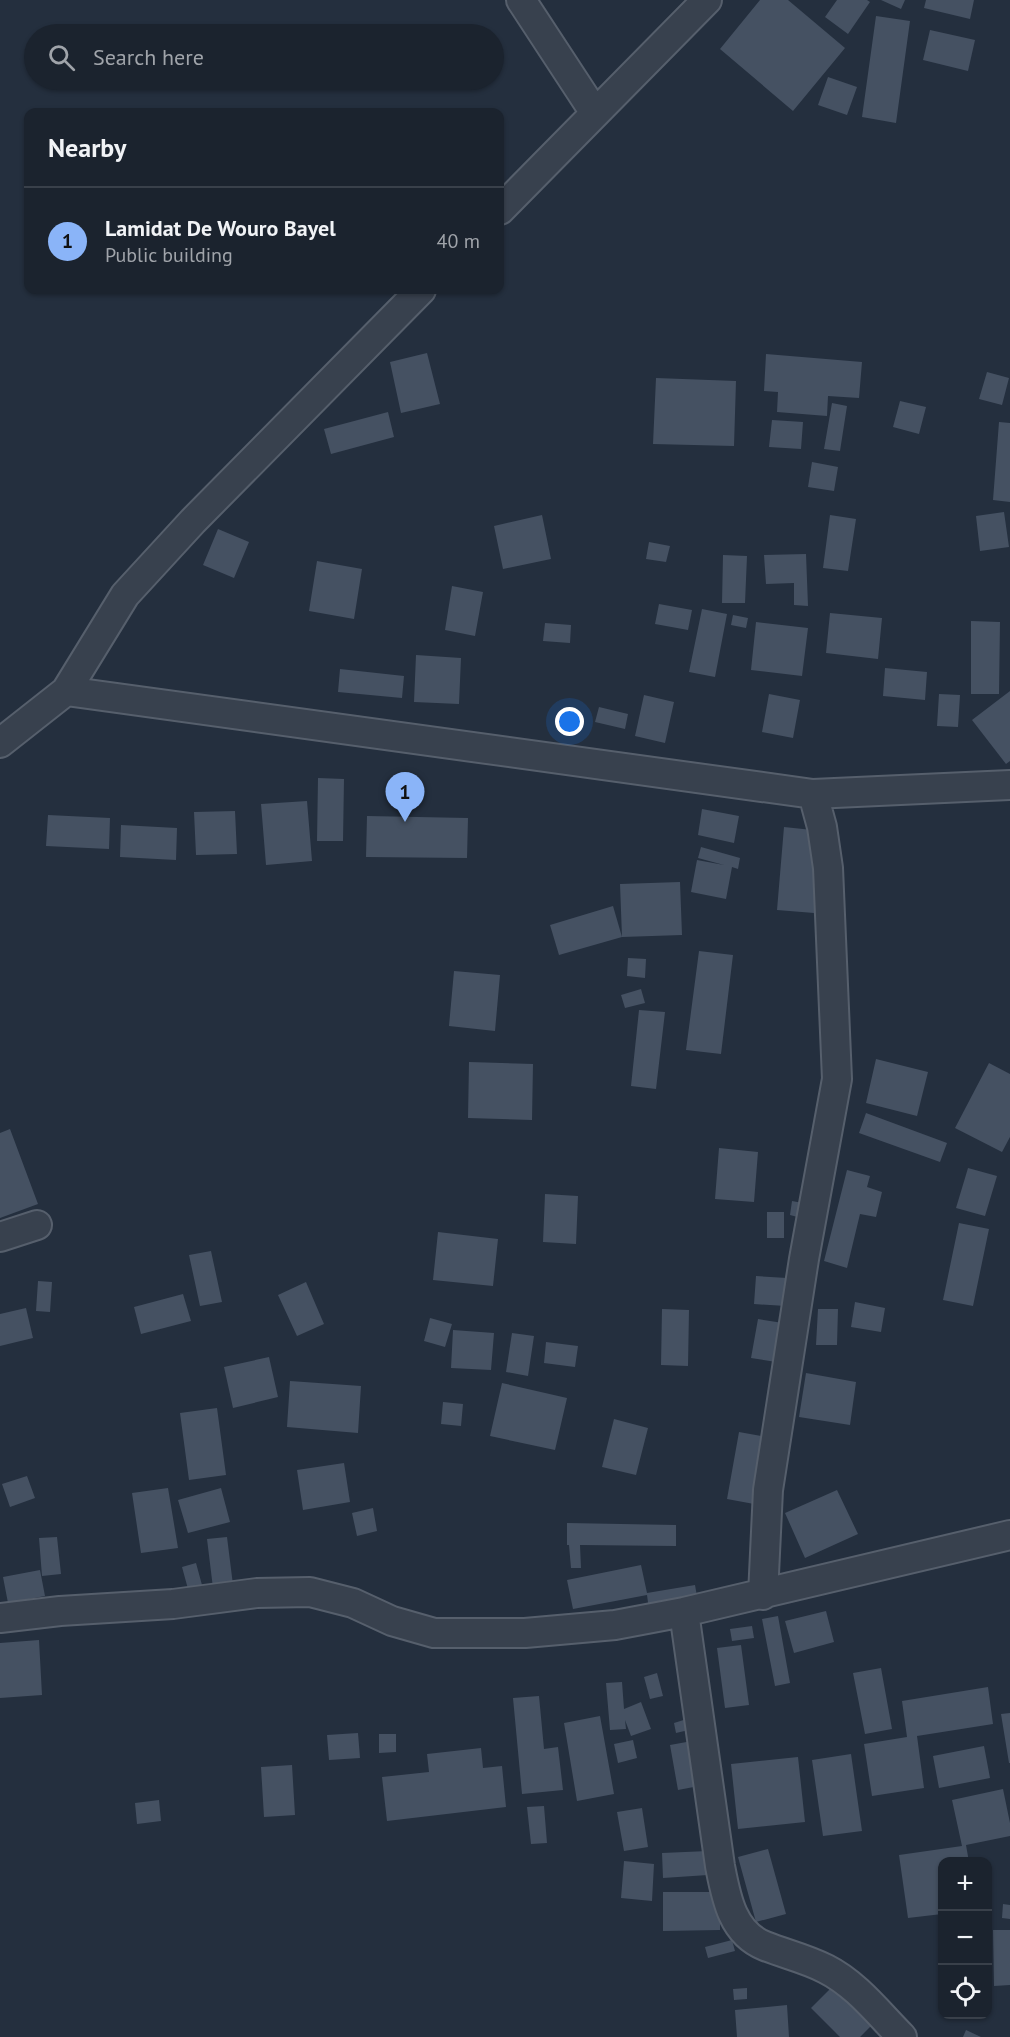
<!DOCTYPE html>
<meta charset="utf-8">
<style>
body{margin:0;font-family:"PT Sans",sans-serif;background:#282f3a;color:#f1f3f6}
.controls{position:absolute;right:18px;bottom:18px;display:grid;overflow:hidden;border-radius:12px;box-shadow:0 2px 4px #0004}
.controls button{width:54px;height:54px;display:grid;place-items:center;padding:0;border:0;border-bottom:2px solid #39404a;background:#1b232e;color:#f1f3f6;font:30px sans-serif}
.you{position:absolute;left:570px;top:722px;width:21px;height:21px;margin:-15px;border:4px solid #fff;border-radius:50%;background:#1a73e8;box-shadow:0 0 0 9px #1a73e833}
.badge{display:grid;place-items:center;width:39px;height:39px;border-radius:50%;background:#8ab4f8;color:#111;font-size:20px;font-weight:700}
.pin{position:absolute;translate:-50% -50px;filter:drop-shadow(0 2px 3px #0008)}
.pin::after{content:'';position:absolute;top:32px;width:21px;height:18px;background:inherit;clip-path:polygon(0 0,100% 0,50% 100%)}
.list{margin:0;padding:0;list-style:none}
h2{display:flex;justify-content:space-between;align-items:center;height:78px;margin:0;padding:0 24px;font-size:26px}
h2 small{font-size:20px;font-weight:400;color:#a0a4aa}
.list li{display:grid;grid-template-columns:39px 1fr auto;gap:18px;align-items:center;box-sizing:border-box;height:108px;padding:0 24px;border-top:2px solid #39404a}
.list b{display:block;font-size:22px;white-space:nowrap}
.list p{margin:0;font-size:20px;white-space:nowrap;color:#a0a4aa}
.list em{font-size:20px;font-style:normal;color:#a0a4aa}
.icon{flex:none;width:33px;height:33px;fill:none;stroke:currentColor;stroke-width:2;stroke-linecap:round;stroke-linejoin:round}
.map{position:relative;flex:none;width:1010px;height:2037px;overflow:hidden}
.search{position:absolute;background:#1b232e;box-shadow:0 2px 4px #0004;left:24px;top:24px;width:480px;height:66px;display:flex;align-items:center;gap:15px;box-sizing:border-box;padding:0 21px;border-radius:33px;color:#a0a4aa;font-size:22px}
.panel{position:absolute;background:#1b232e;box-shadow:0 2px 4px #0004;left:24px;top:108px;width:480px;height:186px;border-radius:12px}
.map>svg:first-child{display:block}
</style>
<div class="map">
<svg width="1010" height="2037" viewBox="0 0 1010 2037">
<rect width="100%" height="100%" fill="#242f3e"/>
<path fill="#455162" d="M 760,0 L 788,0 L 845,48 L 793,111 L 720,49 Z
M 837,0 L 867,0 L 870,2 L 848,34 L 825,17 Z
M 881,0 L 905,0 L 901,9 Z
M 926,0 L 974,0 L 970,19 L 924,8 Z
M 876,16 L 910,21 L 896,123 L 862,117 Z
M 930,30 L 975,40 L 968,71 L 923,60 Z
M 828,77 L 857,87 L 847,115 L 818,105 Z
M 427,353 L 440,404 L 401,413 L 390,362 Z
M 766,354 L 862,362 L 859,398 L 828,396 L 827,416 L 777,412 L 778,392 L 764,391 Z
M 987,372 L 1009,378 L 1002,405 L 979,399 Z
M 656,378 L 736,381 L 734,446 L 653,444 Z
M 900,401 L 926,407 L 919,434 L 893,427 Z
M 832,403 L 847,406 L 840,451 L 824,449 Z
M 388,412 L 394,437 L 331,454 L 324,429 Z
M 772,420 L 803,422 L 801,449 L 769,447 Z
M 999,422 L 1010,423 L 1010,502 L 993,500 Z
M 812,462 L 838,467 L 834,491 L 808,487 Z
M 1004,512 L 1009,547 L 980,551 L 976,516 Z
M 542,515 L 551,559 L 503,569 L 494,526 Z
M 830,515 L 856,519 L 848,571 L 823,568 Z
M 218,529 L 249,542 L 234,578 L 203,565 Z
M 649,542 L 670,546 L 666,562 L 646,559 Z
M 806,554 L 808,606 L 794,605 L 794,583 L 766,584 L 764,555 Z
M 723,555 L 747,556 L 745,603 L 722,603 Z
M 317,561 L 362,569 L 354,619 L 309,611 Z
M 452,586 L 483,592 L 475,636 L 445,630 Z
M 659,604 L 692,610 L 688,630 L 655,624 Z
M 702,609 L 727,614 L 715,677 L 689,672 Z
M 830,613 L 882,618 L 878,659 L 826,653 Z
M 733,615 L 748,618 L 746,628 L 731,625 Z
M 971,621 L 1000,622 L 999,694 L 971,694 Z
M 756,622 L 808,628 L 802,676 L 751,670 Z
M 545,623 L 571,625 L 570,643 L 543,641 Z
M 416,655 L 461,658 L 459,704 L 414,702 Z
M 885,668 L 927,672 L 925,700 L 883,696 Z
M 340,669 L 404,676 L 402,698 L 338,692 Z
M 1010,691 L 1010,761 L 1006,764 L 972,720 Z
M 769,694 L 800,700 L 793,738 L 762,732 Z
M 939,694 L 960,695 L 958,727 L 937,726 Z
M 644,695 L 674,702 L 665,743 L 635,736 Z
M 599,707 L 628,714 L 625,729 L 595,722 Z
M 318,778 L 344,779 L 343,841 L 317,841 Z
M 307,801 L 312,861 L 266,865 L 261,804 Z
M 702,809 L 739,816 L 734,843 L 698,835 Z
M 235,811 L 237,854 L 196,855 L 194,812 Z
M 48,815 L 110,818 L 109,849 L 46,846 Z
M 367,816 L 468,818 L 467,858 L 366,857 Z
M 121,825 L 177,828 L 176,860 L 120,857 Z
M 784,827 L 822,831 L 814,913 L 777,910 Z
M 701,847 L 740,858 L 738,869 L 732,867 L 726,899 L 691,892 L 697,860 L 724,865 L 698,858 Z
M 680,882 L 682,935 L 622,937 L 620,884 Z
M 613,906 L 622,937 L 559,955 L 550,925 Z
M 699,951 L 733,955 L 721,1054 L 686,1050 Z
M 628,958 L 646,959 L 645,978 L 627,976 Z
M 454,971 L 500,975 L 495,1031 L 449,1026 Z
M 641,989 L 645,1003 L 625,1008 L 621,995 Z
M 639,1010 L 665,1012 L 656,1089 L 631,1086 Z
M 876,1059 L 928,1072 L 917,1116 L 866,1103 Z
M 469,1062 L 533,1064 L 532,1120 L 468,1118 Z
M 989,1063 L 1010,1074 L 1010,1137 L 1002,1152 L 955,1128 Z
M 866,1113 L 947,1143 L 940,1162 L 859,1133 Z
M 10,1129 L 38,1204 L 0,1218 L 0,1133 Z
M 719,1148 L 758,1152 L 754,1202 L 715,1199 Z
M 968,1168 L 997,1176 L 985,1216 L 956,1208 Z
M 847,1170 L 870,1176 L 867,1187 L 882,1192 L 876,1217 L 860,1214 L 847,1268 L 824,1261 Z
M 545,1194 L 578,1196 L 576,1244 L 543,1242 Z
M 792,1201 L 808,1204 L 805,1219 L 790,1215 Z
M 767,1212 L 784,1212 L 784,1238 L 767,1238 Z
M 959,1223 L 989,1229 L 973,1306 L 943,1300 Z
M 438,1232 L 498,1239 L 493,1286 L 433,1280 Z
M 211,1251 L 222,1302 L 200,1306 L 189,1255 Z
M 756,1276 L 787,1278 L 786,1306 L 754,1304 Z
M 38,1281 L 52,1282 L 50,1312 L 36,1311 Z
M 306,1282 L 324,1324 L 297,1336 L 278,1295 Z
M 183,1294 L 191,1321 L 141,1334 L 134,1307 Z
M 855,1302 L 885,1308 L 881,1332 L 851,1327 Z
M 26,1308 L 33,1338 L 0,1346 L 0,1314 Z
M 662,1309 L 689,1310 L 688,1366 L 661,1365 Z
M 818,1309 L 838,1309 L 837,1345 L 816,1345 Z
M 430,1318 L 452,1324 L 445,1347 L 424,1341 Z
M 758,1319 L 783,1323 L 776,1362 L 751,1358 Z
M 453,1330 L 494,1333 L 491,1370 L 451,1368 Z
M 512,1333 L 534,1336 L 528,1376 L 506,1372 Z
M 546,1342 L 578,1346 L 575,1367 L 544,1363 Z
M 269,1357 L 278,1397 L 233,1408 L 224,1367 Z
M 806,1373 L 856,1382 L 850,1425 L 799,1417 Z
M 290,1381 L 361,1386 L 358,1433 L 287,1427 Z
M 502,1383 L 567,1398 L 555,1450 L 490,1436 Z
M 443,1402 L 463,1404 L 461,1426 L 441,1424 Z
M 217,1408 L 226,1475 L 189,1480 L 180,1413 Z
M 614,1419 L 648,1428 L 636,1475 L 602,1467 Z
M 739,1432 L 767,1437 L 754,1504 L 727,1499 Z
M 344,1463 L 350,1502 L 303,1510 L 297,1470 Z
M 27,1476 L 35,1498 L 10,1507 L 2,1484 Z
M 168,1488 L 178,1548 L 141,1553 L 132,1493 Z
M 221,1488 L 230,1522 L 188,1533 L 178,1500 Z
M 837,1490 L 858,1534 L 805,1558 L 785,1513 Z
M 373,1508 L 377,1531 L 357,1536 L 352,1513 Z
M 567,1523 L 676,1525 L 676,1546 L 580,1545 L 581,1568 L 571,1568 L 569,1545 L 567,1545 Z
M 57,1537 L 61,1574 L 42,1576 L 39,1538 Z
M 227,1537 L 233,1585 L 213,1588 L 207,1539 Z
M 196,1563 L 202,1585 L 188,1589 L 182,1567 Z
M 641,1565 L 647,1593 L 695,1585 L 698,1602 L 649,1610 L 647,1595 L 573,1609 L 567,1580 Z
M 40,1570 L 45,1596 L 8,1603 L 3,1577 Z
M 826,1611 L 834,1642 L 794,1653 L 785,1621 Z
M 778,1616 L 790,1683 L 775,1686 L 762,1619 Z
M 752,1626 L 754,1638 L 732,1641 L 730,1629 Z
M 39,1640 L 42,1695 L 0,1698 L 0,1643 Z
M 741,1645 L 749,1705 L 725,1708 L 717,1648 Z
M 881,1668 L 892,1729 L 865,1734 L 853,1673 Z
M 657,1673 L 663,1696 L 650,1699 L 644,1677 Z
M 622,1682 L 624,1709 L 641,1702 L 651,1729 L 631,1736 L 625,1720 L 626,1729 L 610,1730 L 606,1683 Z
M 988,1687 L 993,1724 L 917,1736 L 924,1788 L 872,1796 L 864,1744 L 907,1737 L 902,1701 Z
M 539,1696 L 544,1749 L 558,1747 L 563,1790 L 522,1794 L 513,1698 Z
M 1010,1713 L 1010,1763 L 1009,1763 L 1001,1714 Z
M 600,1716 L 614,1794 L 577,1801 L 564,1723 Z
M 690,1718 L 693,1729 L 676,1733 L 674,1723 Z
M 358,1733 L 360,1758 L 329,1760 L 327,1735 Z
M 379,1734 L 396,1734 L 396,1752 L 379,1753 Z
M 633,1740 L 637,1758 L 618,1763 L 614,1744 Z
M 692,1741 L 699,1786 L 678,1790 L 670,1745 Z
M 984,1746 L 990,1778 L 939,1788 L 933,1756 Z
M 481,1748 L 483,1768 L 502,1766 L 506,1807 L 387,1821 L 382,1777 L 429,1772 L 427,1754 Z
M 851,1754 L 862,1831 L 823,1836 L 812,1760 Z
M 798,1757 L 805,1822 L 738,1829 L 731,1764 Z
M 292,1765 L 295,1815 L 264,1817 L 261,1767 Z
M 1003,1789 L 1010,1823 L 1010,1836 L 966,1845 L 969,1862 L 942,1862 L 942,1914 L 908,1918 L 899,1855 L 962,1846 L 952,1800 Z
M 159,1800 L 161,1821 L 137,1824 L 135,1803 Z
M 544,1806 L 547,1843 L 531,1844 L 527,1807 Z
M 642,1808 L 648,1847 L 624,1851 L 617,1812 Z
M 768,1849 L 786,1914 L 756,1922 L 738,1857 Z
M 708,1851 L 708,1875 L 663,1878 L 662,1853 Z
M 624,1861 L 654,1864 L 652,1901 L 621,1898 Z
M 663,1892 L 720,1892 L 720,1930 L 663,1931 Z
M 1003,1904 L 1010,1905 L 1010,1919 L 1002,1918 Z
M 993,1930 L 1010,1930 L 1010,1985 L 994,1986 Z
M 732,1940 L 735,1951 L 708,1958 L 705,1947 Z
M 832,1987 L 871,2026 L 860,2037 L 840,2037 L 811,2008 Z
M 747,1988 L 747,1999 L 734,2000 L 733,1989 Z
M 787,2005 L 789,2037 L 737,2037 L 735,2010 Z
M 966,2030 L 981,2037 L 963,2037 Z"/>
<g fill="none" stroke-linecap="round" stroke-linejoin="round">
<defs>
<path id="street" d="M 521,0 L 595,113
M 500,210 L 707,0
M 66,691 L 813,794 L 1010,785
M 0,743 L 66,691 L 125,595 L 193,521 L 421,290
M 0,1237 L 37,1225
M 763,1595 L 768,1490 L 804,1259 L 837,1079 L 828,868 L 822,827 L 813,794
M 684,1612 L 720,1866 C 726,1897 732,1933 765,1946 C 785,1954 807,1959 826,1969 C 856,1984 879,2014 902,2037
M 0,1618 L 60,1611 L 173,1604 L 257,1593 L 310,1592 L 353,1603 L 392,1621 L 434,1633 L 525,1633 L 615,1625 L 684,1612 L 1010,1535"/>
</defs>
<use href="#street" stroke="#565f6c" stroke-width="32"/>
<use href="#street" stroke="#38414e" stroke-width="28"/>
</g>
</svg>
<div class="controls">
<button>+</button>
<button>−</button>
<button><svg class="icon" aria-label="locate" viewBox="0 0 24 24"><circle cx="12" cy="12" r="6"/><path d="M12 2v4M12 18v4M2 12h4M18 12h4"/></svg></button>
</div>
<div class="you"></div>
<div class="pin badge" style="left:405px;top:822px">1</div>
<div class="search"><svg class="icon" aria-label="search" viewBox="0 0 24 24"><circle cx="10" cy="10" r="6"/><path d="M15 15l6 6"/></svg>Search here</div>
<section class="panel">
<h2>Nearby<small></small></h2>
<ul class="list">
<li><span class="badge">1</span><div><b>Lamidat De Wouro Bayel</b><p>Public building</p></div><em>40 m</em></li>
</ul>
</section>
</div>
